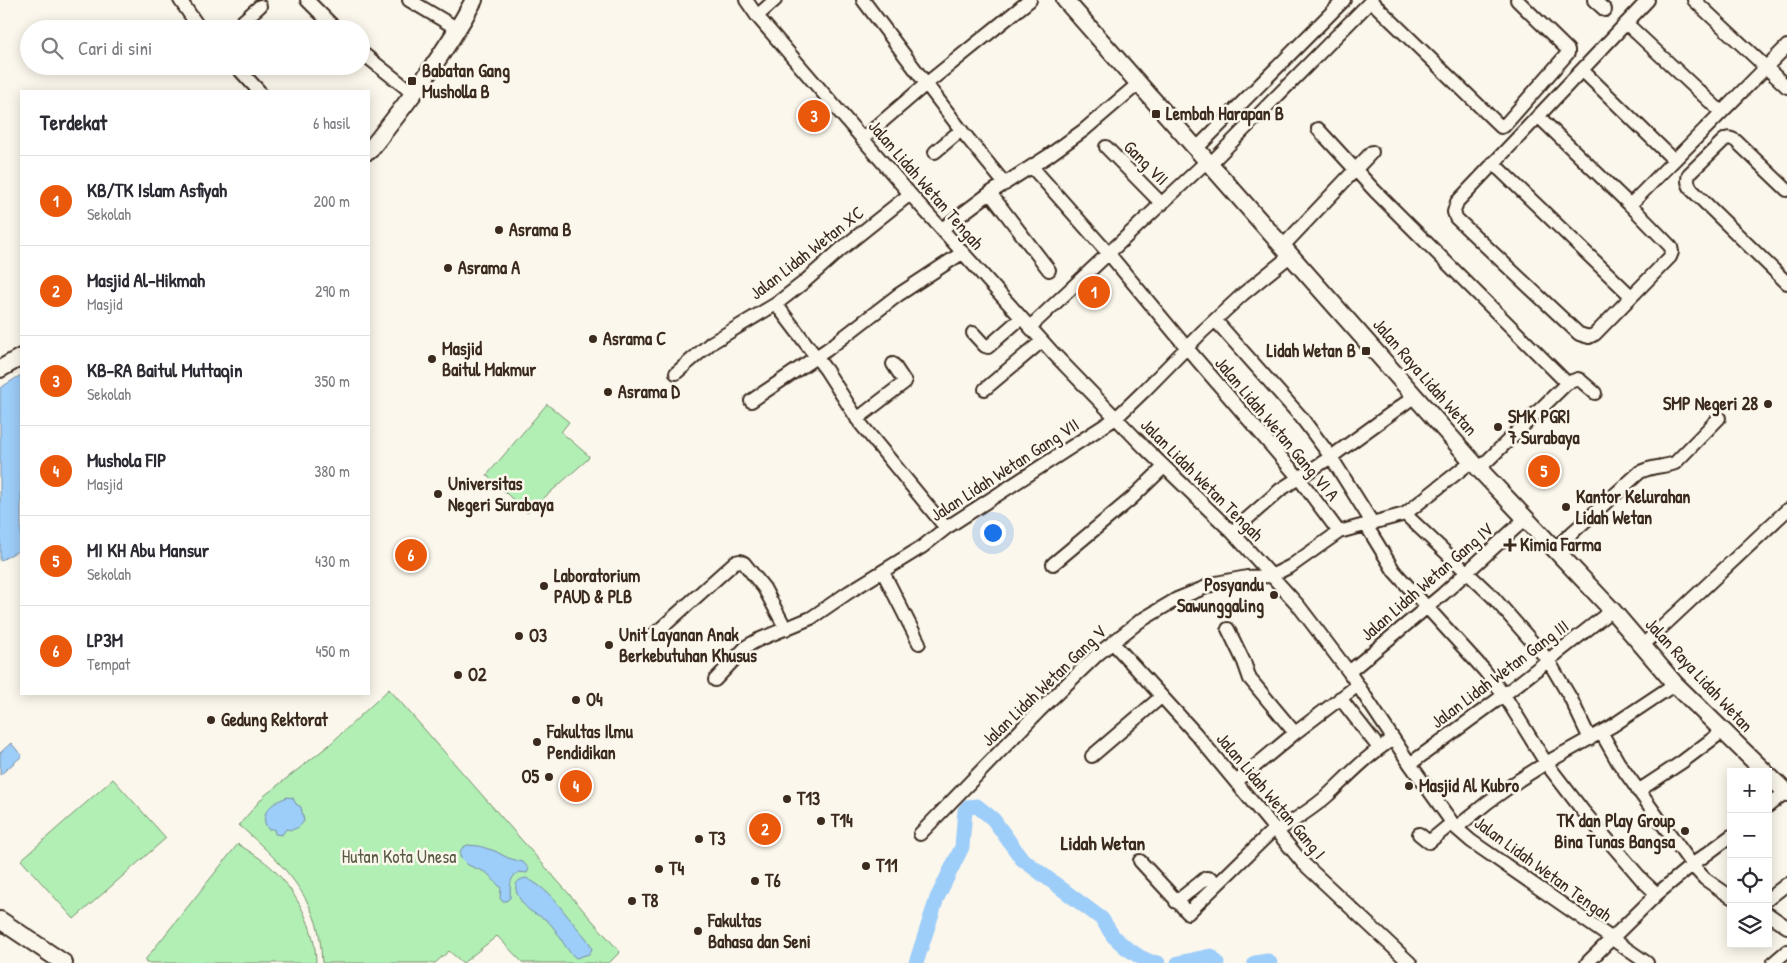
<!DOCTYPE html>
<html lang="id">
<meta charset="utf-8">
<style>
body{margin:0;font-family:"Patrick Hand",sans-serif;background:#f2f2f3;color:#2b2b33}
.controls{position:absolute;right:15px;bottom:15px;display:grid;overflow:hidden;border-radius:0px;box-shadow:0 2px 12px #0003}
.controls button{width:45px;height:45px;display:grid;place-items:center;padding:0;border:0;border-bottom:1px solid #e1e1e2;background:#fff;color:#2b2b33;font:25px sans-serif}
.you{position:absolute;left:992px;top:532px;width:18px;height:18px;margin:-12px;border:4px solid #fff;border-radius:50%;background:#1a73e8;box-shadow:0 0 0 8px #1a73e833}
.badge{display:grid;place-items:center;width:32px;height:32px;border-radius:50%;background:#ea580c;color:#fff;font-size:16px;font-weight:700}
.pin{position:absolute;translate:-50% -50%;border:2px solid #fff;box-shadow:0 1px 5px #0006}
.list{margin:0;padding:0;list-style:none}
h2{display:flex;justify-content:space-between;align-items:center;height:65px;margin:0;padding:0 20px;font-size:21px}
h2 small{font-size:16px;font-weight:400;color:#7c7c81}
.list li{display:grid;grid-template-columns:32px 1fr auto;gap:15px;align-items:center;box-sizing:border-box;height:90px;padding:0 20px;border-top:1px solid #e1e1e2}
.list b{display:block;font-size:19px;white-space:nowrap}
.list p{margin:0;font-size:16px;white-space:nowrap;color:#7c7c81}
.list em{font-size:16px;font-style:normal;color:#7c7c81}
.icon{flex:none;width:28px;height:28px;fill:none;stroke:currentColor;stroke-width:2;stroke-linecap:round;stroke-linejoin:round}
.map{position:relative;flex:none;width:1787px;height:963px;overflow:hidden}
.search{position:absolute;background:#fff;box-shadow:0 2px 12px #0003;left:20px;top:20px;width:350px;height:55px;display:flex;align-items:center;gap:12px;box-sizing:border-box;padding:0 18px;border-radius:28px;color:#7c7c81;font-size:19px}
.panel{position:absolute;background:#fff;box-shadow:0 2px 12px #0003;left:20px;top:90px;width:350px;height:605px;border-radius:0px}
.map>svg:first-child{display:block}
</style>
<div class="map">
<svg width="1787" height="963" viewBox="0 0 1787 963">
<rect width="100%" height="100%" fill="#fbf7ec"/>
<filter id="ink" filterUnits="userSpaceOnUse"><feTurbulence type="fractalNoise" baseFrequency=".02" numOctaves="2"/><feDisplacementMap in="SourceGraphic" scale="10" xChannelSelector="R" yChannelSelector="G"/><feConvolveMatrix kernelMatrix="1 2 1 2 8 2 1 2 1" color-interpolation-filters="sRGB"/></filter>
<g filter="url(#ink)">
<path fill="#b1efb5" stroke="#768c6a" d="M 547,404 L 569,422 L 561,432 L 589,456 L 588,459 L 527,513 L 487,475 Z
M 389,689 L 620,952 L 609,963 L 523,963 L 497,936 L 463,963 L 449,951 L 435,963 L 322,963 C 321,948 320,931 314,917 C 300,879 268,851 239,825 L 264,796 L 328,746 Z
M 113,779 L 166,838 L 74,919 L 21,860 Z
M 238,844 C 250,852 264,860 273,869 C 297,893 316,929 316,963 L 146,963 L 145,960 Z"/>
<path fill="#9dcdf9" stroke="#768ca1" d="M 21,375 L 21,549 L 0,561 L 0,388 Z
M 11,743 L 22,756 L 0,775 L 0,753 Z
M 288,797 L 293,798 L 296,804 L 301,807 L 304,821 C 299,828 294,831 286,829 L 282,835 L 275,834 L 274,829 L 268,829 C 257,813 274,801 288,797 Z
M 468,845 L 479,846 L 495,851 L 508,858 L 523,862 L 529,869 L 527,873 L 519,872 C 508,879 511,886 510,898 L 506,901 L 502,901 L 500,898 L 501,888 L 487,873 L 468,865 L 460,857 C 460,850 461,847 468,845 Z
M 526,878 C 548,888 559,906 574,924 C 580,932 589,939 592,949 L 589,954 L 576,958 C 565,950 561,936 552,926 C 546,917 537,916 529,910 C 520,902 506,881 526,878 Z"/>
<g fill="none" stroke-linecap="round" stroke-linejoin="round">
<path stroke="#9dcdf9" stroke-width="15" d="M 916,963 L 937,898 L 962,847 L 965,811 L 968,807 L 977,806 L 993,819 L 1022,859 L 1102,919 L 1113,936 L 1125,947 L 1140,957 L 1151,962 L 1158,963
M 1178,963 L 1211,956 L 1217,963
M 1255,963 L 1268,961 L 1270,963"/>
<defs>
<path id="minor" d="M 180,0 L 200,29
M 307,0 L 336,29
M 409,0 L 458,29
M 746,0 L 757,16 L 910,194 L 1054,354 L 1145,448 L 1232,532 L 1298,605 L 1349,672 L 1410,764 L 1456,828 L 1471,841 L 1647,963
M 863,0 L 961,130 L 1005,184
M 1594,0 L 1605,10
M 1694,0 L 1787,87
M 1371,1 L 1501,127 L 1504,126 L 1568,53 L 1568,50 L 1517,0
M 757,16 L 775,0
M 1626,23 L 1721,112
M 234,29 L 260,6
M 361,52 L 414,94
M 236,66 L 259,91
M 1582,70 L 1674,160
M 1538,116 L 1630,205 L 1671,247 L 1672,252 L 1670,257 L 1595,334 L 1589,337 L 1579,334 L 1456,218 L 1454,212 L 1457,202 L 1648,0
M 1318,129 L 1375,191 L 1567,383
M 862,139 L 926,84 L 1030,0
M 1106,147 L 1162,204
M 1196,149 L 1344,0
M 935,152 L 961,130
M 1493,163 L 1631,296
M 1210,164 L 1372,0
M 1032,167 L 1109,254 L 1187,348 L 1298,477 L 1339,532
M 1787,190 L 1736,141 C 1731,138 1728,137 1723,141 L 1689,174 C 1687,181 1688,184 1692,190 L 1787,283
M 990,193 L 1049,270
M 1630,205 L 1787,46
M 942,229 L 990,193 L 1048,156 L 1084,130 L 1139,83
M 1283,246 L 1372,152
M 776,304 L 826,370 L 860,423 L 946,528
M 1215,320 L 1301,417 L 1331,457 L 1373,524
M 1030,327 L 1207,161
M 973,333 L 985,346 L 988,347 L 1021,318
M 676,373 L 711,343 L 776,304 L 803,283 L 840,250 L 910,194
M 985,389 L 1042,341
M 751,401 L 828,349 L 898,295 L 962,253
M 857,419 L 905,382 L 893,364
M 1479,469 L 1567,383 L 1578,379 L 1580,380 L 1595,393
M 1405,514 L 1493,597 L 1548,660 L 1571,699 L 1590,739
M 1366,525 L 1394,571 L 1484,670 L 1504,695 L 1546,763 L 1583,811 L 1643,881 L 1657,894
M 1232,532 L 1280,490 L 1331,457 L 1415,396
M 1554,549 L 1640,472 C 1652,466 1664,467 1675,463 L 1719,418
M 1053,564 L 1132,498 L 1164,467
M 883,572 L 919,643
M 1228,629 L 1244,662 L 1250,679 L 1295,733
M 656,633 L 735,562 L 740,561 L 744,563 L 764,588 L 786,629
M 1113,643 L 1196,734 L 1303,863 L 1410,963
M 1642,646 L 1787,510
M 1349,672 L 1443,594 L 1526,518
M 715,680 L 747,646 L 758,640 L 811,618 L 849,592 L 922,547 L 946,528 L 1116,418 L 1145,390 L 1202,332 L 1243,294 L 1291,255
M 1340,698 L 1379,748
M 1601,732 L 1618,762 L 1692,865 L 1705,879 L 1731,897
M 1092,756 L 1161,697
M 1410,764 L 1504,695 L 1612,610
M 1236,782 L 1295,733 L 1358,685
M 1638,791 L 1682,762 L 1723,731
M 1768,806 L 1787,791
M 1456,828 L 1488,802 L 1519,780 L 1546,763 L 1612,726 L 1675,684
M 1277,831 C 1294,820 1313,809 1328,795 C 1349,775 1368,755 1393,739
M 920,834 L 1039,711 L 1098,654 L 1140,621 L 1177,599 L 1216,583 L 1247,577 L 1271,576 L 1291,566 L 1339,532 L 1405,514 L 1472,461
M 1419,834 L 1429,842 L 1452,823
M 1140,861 L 1188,913 L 1275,828
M 1768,899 L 1787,884
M 1176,902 L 1206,878 L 1212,879 L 1216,884
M 1768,914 L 1787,927
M 1587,963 L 1657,894 L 1692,865 L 1731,836
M 1773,963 L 1787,951"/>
<path id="major" d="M 1065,0 L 1479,469 L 1612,610 L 1675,684 L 1765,772
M 369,151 C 407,103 445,54 474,0
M 0,369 L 21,357
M 1768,775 L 1787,793
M 0,920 L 64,963"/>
</defs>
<use href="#minor" stroke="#3b2a1e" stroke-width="16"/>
<use href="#major" stroke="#3b2a1e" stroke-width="20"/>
<use href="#minor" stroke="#fbf7ec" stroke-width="12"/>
<use href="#major" stroke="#fbf7ec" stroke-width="16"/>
</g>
</g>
<g fill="#3b2a1e" stroke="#fbf7ec" stroke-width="2">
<rect x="407" y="76" width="10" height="10" rx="2.5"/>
<rect x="1151" y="109" width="10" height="10" rx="2.5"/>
<circle cx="499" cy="230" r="5"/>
<circle cx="448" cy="268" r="5"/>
<circle cx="593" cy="339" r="5"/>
<rect x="1361" y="346" width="10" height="10" rx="2.5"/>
<circle cx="432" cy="359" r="5"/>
<circle cx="608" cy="392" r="5"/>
<circle cx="1768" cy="404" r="5"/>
<circle cx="1498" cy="427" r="5"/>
<circle cx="438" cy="494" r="5"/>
<circle cx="1566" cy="507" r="5"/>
<path d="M1507.5 537.5h5v5h5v5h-5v5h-5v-5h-5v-5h5z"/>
<circle cx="544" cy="586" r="5"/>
<circle cx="1274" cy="595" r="5"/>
<circle cx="519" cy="636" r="5"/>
<circle cx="609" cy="645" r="5"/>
<circle cx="458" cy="675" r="5"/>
<circle cx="576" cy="700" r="5"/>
<circle cx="211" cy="720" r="5"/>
<circle cx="537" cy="742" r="5"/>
<circle cx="549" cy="777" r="5"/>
<circle cx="1409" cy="786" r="5"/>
<circle cx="787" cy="799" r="5"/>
<circle cx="821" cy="821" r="5"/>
<circle cx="1685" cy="831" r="5"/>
<circle cx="699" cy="839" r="5"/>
<circle cx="866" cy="866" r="5"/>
<circle cx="659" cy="869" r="5"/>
<circle cx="755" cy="881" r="5"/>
<circle cx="632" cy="901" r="5"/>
<circle cx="698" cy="931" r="5"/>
</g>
<g text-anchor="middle" stroke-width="5" stroke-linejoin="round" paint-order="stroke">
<g font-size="18" font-weight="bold" fill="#3b2a1e" stroke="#fbf7ec" text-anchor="start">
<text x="422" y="77">Babatan Gang<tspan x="422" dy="21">Musholla B</tspan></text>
<text x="1166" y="120">Lembah Harapan B</text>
<text x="509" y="236">Asrama B</text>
<text x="458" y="274">Asrama A</text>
<text x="603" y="345">Asrama C</text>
<text x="442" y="355">Masjid<tspan x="442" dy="21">Baitul Makmur</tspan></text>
<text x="1356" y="357" text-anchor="end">Lidah Wetan B</text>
<text x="618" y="398">Asrama D</text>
<text x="1758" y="410" text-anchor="end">SMP Negeri 28</text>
<text x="1508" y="423">SMK PGRI<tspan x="1508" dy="21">7 Surabaya</tspan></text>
<text x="448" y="490">Universitas<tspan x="448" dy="21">Negeri Surabaya</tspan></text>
<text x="1576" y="503">Kantor Kelurahan<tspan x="1576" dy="21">Lidah Wetan</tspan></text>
<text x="1520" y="551">Kimia Farma</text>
<text x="554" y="582">Laboratorium<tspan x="554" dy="21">PAUD &amp; PLB</tspan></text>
<text x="1264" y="591" text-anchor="end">Posyandu<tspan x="1264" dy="21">Sawunggaling</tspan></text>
<text x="619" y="641">Unit Layanan Anak<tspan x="619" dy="21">Berkebutuhan Khusus</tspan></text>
<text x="529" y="642">O3</text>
<text x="468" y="681">O2</text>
<text x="586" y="706">O4</text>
<text x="221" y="726">Gedung Rektorat</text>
<text x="547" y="738">Fakultas Ilmu<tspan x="547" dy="21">Pendidikan</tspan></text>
<text x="539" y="783" text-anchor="end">O5</text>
<text x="1419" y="792">Masjid Al Kubro</text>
<text x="797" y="805">T13</text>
<text x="831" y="827">T14</text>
<text x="1675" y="827" text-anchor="end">TK dan Play Group<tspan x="1675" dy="21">Bina Tunas Bangsa</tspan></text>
<text x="709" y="845">T3</text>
<text x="876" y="872">T11</text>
<text x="669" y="875">T4</text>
<text x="765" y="887">T6</text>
<text x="642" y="907">T8</text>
<text x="708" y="927">Fakultas<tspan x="708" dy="21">Bahasa dan Seni</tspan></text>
</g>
<g font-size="18" fill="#3b2a1e" stroke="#fbf7ec">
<text transform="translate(1146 163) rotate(45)" y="6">Gang VII</text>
<text transform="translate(926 185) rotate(49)" y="6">Jalan Lidah Wetan Tengah</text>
<text transform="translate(807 253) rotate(-38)" y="6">Jalan Lidah Wetan XC</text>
<text transform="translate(1425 377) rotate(49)" y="6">Jalan Raya Lidah Wetan</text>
<text transform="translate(1277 429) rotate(50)" y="6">Jalan Lidah Wetan Gang VI A</text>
<text transform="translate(1005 470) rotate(-33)" y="6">Jalan Lidah Wetan Gang VII</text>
<text transform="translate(1202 480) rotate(45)" y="6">Jalan Lidah Wetan Tengah</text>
<text transform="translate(1427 582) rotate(-41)" y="6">Jalan Lidah Wetan Gang IV</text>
<text transform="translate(1500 674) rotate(-37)" y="6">Jalan Lidah Wetan Gang III</text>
<text transform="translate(1699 675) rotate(47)" y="6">Jalan Raya Lidah Wetan</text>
<text transform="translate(1044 686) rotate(-44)" y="6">Jalan Lidah Wetan Gang V</text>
<text transform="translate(1271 796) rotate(50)" y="6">Jalan Lidah Wetan Gang I</text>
<text transform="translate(1543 869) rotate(36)" y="6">Jalan Lidah Wetan Tengah</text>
</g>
<g font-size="18" fill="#585b44" stroke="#fbf7ec">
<text x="399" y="863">Hutan Kota Unesa</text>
</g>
<g font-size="20" font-weight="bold" fill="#3b2a1e" stroke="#fbf7ec">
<text x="1103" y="850">Lidah Wetan</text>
</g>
</g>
</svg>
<div class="controls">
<button>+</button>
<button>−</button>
<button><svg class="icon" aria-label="locate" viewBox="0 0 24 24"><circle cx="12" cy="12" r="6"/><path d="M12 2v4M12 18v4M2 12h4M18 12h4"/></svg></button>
<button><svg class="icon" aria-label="layers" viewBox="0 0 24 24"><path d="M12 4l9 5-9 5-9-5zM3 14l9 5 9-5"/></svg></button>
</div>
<div class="you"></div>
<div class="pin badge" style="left:1094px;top:292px">1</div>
<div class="pin badge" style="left:765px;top:829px">2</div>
<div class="pin badge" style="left:814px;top:116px">3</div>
<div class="pin badge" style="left:576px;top:786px">4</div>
<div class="pin badge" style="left:1544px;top:471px">5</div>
<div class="pin badge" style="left:411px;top:555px">6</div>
<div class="search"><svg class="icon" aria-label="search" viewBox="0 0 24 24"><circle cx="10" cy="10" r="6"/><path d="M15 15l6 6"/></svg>Cari di sini</div>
<section class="panel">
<h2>Terdekat<small>6 hasil</small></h2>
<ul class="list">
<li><span class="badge">1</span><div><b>KB/TK Islam Asfiyah</b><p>Sekolah</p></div><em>200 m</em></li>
<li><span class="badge">2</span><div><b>Masjid Al-Hikmah</b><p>Masjid</p></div><em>290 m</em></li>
<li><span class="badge">3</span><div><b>KB-RA Baitul Muttaqin</b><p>Sekolah</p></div><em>350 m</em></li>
<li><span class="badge">4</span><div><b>Mushola FIP</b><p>Masjid</p></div><em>380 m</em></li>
<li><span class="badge">5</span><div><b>MI KH Abu Mansur</b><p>Sekolah</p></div><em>430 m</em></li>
<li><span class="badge">6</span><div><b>LP3M</b><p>Tempat</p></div><em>450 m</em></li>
</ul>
</section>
</div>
